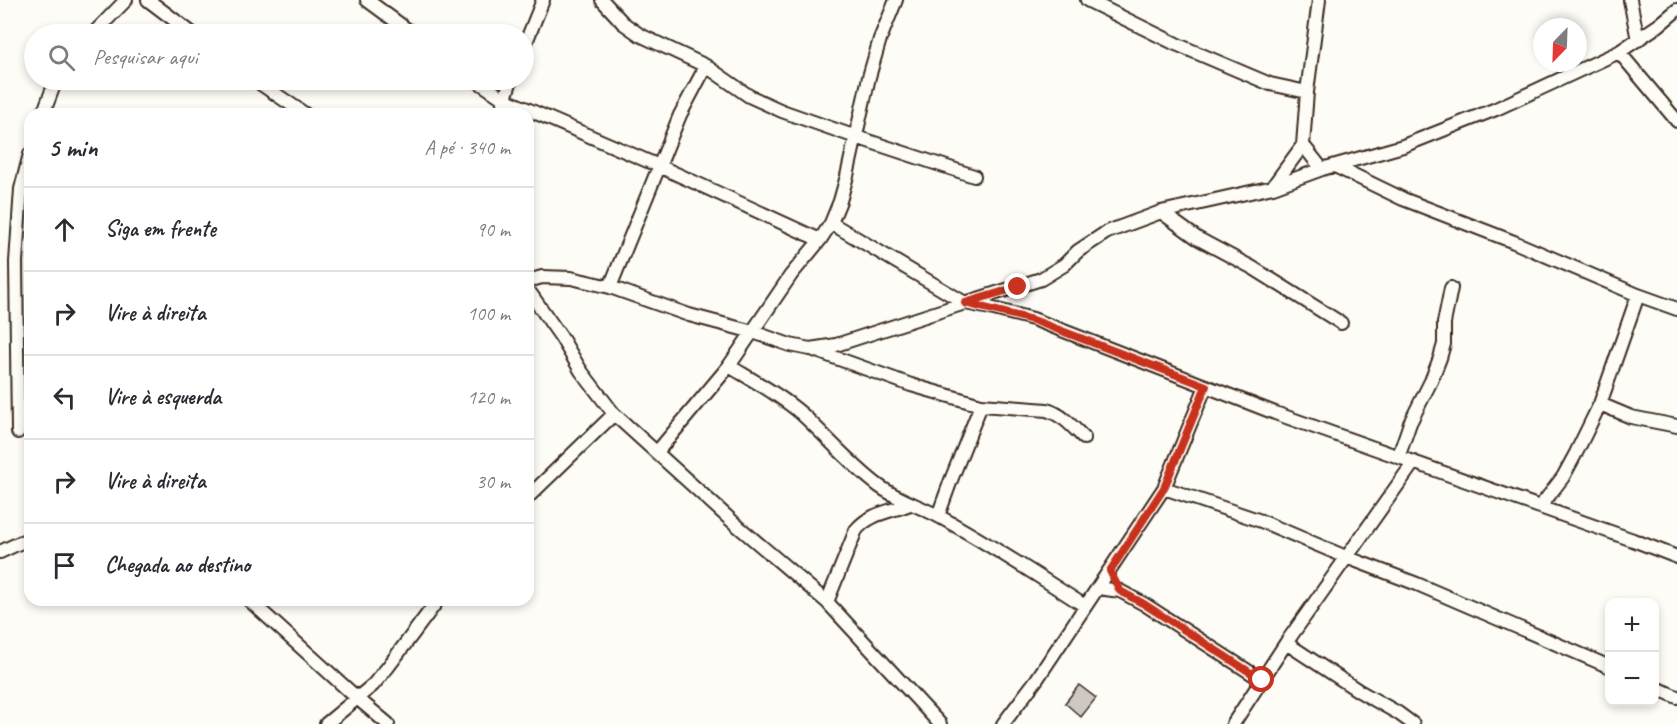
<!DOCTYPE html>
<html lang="pt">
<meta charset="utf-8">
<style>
body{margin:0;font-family:Caveat,sans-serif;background:#f2f2f3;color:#2b2b33}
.controls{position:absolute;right:18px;bottom:18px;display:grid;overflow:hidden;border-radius:12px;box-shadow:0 3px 9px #0003}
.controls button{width:54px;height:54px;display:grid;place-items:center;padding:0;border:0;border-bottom:2px solid #e1e1e2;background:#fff;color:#2b2b33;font:30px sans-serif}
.compass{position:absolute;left:1533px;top:18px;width:54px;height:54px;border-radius:50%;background:#fff;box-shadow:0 3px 9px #0003;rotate:203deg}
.stop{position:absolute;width:18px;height:18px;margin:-14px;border:4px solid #c8321e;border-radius:50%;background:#fff}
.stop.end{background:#c8321e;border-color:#fff;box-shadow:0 2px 6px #0008}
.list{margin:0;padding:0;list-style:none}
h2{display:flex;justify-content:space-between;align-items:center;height:78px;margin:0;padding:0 24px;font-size:26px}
h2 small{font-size:20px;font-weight:400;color:#7c7c81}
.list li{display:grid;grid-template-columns:39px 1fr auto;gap:18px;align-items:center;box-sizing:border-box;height:84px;padding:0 24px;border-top:2px solid #e1e1e2}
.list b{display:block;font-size:22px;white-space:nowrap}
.list em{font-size:20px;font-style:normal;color:#7c7c81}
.icon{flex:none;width:33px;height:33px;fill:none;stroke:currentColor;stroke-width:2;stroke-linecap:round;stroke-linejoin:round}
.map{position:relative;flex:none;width:1677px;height:724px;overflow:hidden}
.search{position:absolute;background:#fff;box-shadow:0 3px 9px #0003;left:24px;top:24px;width:510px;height:66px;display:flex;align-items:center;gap:15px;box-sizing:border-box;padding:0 21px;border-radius:33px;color:#7c7c81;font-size:22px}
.panel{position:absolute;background:#fff;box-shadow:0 3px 9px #0003;left:24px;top:108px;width:510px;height:498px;border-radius:18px}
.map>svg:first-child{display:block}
</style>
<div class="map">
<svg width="1677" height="724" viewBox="0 0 1677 724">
<rect width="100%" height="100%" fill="#fdfcf7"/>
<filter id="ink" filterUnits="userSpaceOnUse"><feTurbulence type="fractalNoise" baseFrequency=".0167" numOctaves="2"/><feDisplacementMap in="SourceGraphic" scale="12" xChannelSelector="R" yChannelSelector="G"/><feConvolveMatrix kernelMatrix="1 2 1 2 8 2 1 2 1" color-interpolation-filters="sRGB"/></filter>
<g filter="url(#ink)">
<path fill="#cdc8c2" stroke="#3b2a1e" stroke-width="1.5" d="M 1079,685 L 1096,698 L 1081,717 L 1065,703 Z"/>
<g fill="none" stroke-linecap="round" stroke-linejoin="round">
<defs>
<path id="street" d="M 148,0 L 193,34
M 367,0 L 413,34
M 602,0 L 623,23 L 640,35 L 706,66 L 749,96 L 782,111 L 856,137 L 974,176
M 1087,0 L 1176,44 L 1244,73 L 1270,84 L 1307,92
M 1630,0 L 1638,40
M 93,34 L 126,0
M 524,47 L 543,0
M 1619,52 L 1677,121
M 255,80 L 305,114
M 476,80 L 504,99 L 659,166 L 820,240
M 43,114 L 56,80
M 500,114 L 511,80
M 1303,145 L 1322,169
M 1335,166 L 1403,199 L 1514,242 L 1638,295 L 1677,309
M 1273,186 L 1303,145 L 1307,92 L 1319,0
M 1161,212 L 1197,238 L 1253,268 L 1341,323
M 831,223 L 965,303 L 1041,279 L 1064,265 L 1078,251 L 1107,232 L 1161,212 L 1273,187 L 1322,169 L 1403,146 L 1496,109 L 1619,52 L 1659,25 L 1677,10
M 528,281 L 542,277 L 571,278 L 610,287 L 689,315 L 753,332 L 790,345 L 810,349 L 836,345 L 965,303 L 990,308 L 1033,319 L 1275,413 L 1633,540 L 1677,557
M 610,287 L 680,115 L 706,66
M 528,290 L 561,337 L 581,371 L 614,414 L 733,522 L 827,602 L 940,724
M 814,350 L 911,385 L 981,405 L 1047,410 C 1063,415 1072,426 1084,438
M 729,366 C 754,381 780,395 802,414 C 828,438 851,465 879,486 C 898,500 920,506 940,517 C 990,544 1038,576 1085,606
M 1600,404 L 1631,417 L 1677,426
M 18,432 L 16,262 L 21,189 L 30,154
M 657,452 L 729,366 L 791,275 L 820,240 L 831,223 L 840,201 L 847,176 L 869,77 L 880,39 L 896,0
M 1399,455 L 1410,423 L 1431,381 L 1440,358 L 1444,344 L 1444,323 L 1451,288
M 1164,488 L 1261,521 L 1346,557 L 1417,584 L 1610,667
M 528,497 L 614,414
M 1540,507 L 1563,477 L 1576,453 L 1600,404 L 1638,295
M 938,516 L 951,480 L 981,405
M 0,552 L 30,538
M 1098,588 L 1120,591 L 1144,604 L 1262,680
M 249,600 L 357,698 L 388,724
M 827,602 L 856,530 C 870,513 890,512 910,504
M 1286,643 L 1359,691 L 1398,713 L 1413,724
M 1654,687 L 1677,697
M 326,724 L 373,685 L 388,667 L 438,600
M 1003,724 L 1037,679 L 1164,488 L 1206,386
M 1233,724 L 1286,643 L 1414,462"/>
</defs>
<use href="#street" stroke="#3b2a1e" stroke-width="16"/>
<use href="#street" stroke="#fdfcf7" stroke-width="12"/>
</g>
</g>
<g fill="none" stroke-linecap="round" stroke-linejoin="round" filter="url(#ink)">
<path stroke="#c8321e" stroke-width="8" d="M 1018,287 L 965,303 L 1033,320 L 1206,386 L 1164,488 L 1110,571 L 1120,591 L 1144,604 L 1262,680"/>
</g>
</svg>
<div class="controls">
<button>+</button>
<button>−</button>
</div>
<svg class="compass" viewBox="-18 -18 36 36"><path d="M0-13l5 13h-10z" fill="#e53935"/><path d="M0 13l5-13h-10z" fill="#7c7c81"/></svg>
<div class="stop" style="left:1262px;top:680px"></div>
<div class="stop end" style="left:1018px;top:287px"></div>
<div class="search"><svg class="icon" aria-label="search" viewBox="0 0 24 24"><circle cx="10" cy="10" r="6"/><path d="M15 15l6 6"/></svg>Pesquisar aqui</div>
<section class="panel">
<h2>5 min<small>A pé · 340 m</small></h2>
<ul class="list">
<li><svg class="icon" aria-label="ahead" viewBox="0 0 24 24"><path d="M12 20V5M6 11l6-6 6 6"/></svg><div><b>Siga em frente</b></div><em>90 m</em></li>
<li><svg class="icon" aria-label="right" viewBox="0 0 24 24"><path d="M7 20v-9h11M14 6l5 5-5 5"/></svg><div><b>Vire à direita</b></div><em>100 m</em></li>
<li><svg class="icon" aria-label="left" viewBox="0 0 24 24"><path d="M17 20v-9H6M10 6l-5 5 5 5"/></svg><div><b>Vire à esquerda</b></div><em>120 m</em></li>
<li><svg class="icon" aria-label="right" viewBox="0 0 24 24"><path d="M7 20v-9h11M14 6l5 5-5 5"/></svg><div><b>Vire à direita</b></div><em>30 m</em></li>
<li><svg class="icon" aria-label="arrive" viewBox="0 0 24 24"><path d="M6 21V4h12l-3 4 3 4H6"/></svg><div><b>Chegada ao destino</b></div></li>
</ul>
</section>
</div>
